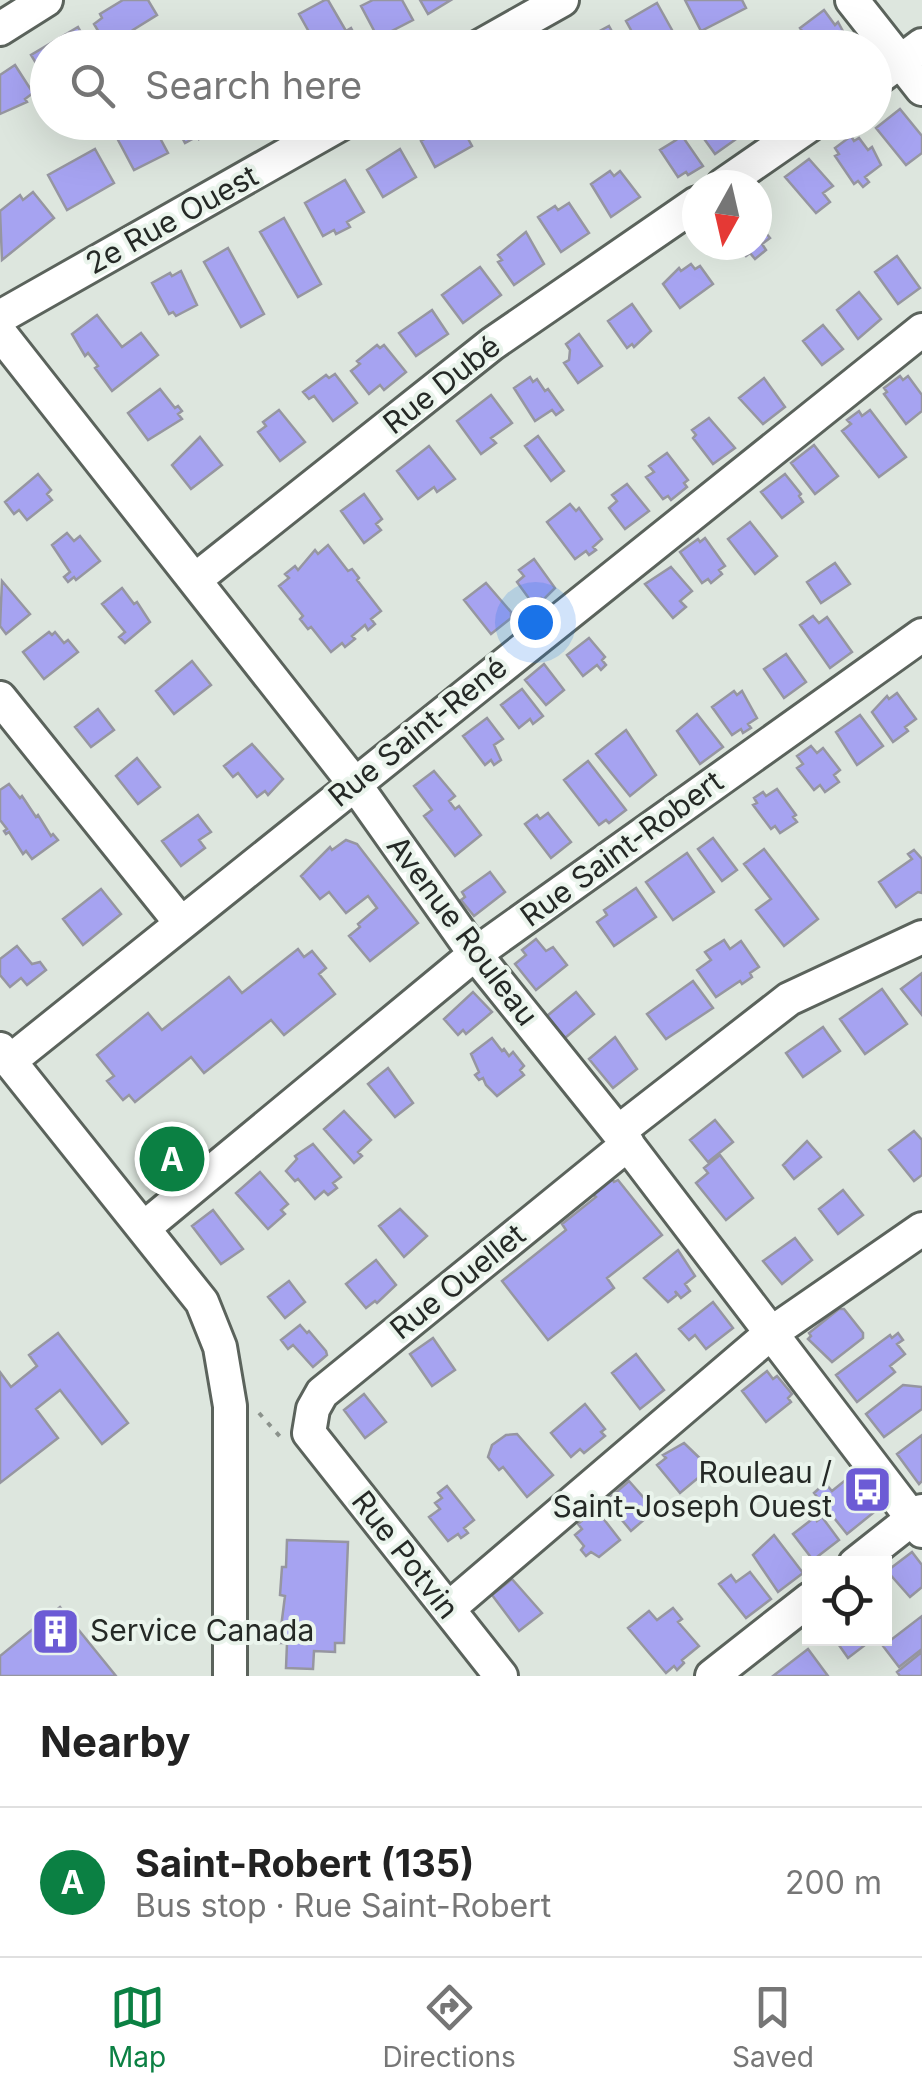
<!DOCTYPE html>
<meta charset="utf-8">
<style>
body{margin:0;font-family:Inter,sans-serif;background:#f2f2f2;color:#222}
.controls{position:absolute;right:30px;bottom:30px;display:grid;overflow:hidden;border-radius:0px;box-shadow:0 10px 40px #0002}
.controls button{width:90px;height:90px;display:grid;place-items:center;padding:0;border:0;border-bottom:2px solid #e0e0e0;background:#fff;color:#222;font:50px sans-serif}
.compass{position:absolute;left:682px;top:170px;width:90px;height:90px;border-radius:50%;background:#fff;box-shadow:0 10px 40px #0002;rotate:188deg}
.you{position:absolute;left:535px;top:622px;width:35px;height:35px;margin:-25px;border:8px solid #fff;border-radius:50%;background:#1a73e8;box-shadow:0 0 0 15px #1a73e833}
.badge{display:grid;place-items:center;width:65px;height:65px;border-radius:50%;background:#0b8043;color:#fff;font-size:32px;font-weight:700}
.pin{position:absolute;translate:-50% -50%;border:5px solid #fff;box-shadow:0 2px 10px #0006}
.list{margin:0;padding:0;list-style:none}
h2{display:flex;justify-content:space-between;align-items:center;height:130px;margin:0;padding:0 40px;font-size:42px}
h2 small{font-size:32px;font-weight:400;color:#767676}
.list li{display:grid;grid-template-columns:65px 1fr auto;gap:30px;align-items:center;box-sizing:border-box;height:150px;padding:0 40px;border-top:2px solid #e0e0e0}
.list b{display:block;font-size:38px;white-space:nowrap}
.list p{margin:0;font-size:32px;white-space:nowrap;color:#767676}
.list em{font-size:32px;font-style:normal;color:#767676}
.icon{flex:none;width:55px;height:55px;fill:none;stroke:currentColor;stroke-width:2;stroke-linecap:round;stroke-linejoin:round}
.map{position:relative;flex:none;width:922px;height:1676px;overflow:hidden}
.search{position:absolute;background:#fff;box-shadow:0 10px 40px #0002;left:30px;right:30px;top:30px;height:110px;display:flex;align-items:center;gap:25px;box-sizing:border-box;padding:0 35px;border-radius:55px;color:#767676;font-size:38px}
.sheet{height:280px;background:#fff}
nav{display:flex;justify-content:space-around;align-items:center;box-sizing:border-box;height:140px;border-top:2px solid #e0e0e0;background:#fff;font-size:28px;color:#767676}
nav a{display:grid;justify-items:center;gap:5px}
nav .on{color:#0b8043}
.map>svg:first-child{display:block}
</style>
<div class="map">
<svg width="922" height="1676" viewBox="0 0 922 1676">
<rect width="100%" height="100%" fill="#dde6de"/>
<path fill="#a6a3f1" stroke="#9696a0" stroke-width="2.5" d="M 123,0 L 148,0 L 157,15 L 133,30 L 137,37 L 123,46 L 119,39 L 107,46 L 94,24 L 102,18 L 100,14 Z
M 325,0 L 328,0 L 346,31 L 351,28 L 359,43 L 355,48 L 318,48 L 299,14 Z
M 373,0 L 402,0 L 413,20 L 378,38 L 361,6 Z
M 420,0 L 451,0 L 428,14 Z
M 685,0 L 742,0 L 746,8 L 701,31 Z
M 657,3 L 677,39 L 665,45 L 667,48 L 641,48 L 626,21 Z
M 824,10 L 835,25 L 838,22 L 852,48 L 811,48 L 808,44 L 810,43 L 800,28 Z
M 609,26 L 621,48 L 573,48 L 572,46 Z
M 78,27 L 90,48 L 48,48 L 48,83 L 31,55 Z
M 15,65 L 33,93 L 25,99 L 27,102 L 0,114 L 0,75 Z
M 900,109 L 922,136 L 922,153 L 906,165 L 876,128 Z
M 174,122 L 215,122 L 217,126 L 199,139 L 198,136 L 185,143 Z
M 454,122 L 459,122 L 472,146 L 435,167 L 421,141 Z
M 476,122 L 506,122 L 488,134 Z
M 692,122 L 728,122 L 739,137 L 715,154 Z
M 153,125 L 168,153 L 134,170 L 117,138 L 136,128 L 139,133 Z
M 678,130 L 703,166 L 688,175 L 686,172 L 678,177 L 660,150 L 676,140 L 672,134 Z
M 851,136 L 854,141 L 859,138 L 868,150 L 872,147 L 881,165 L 865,177 L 869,182 L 863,187 L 858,181 L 854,184 L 835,156 L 839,154 L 835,148 Z
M 95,149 L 114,183 L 67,210 L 48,175 Z
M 400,149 L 416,177 L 383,197 L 367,170 Z
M 809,159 L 833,186 L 823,193 L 830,202 L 816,213 L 785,177 Z
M 610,171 L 614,176 L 620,171 L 640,197 L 611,217 L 591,184 Z
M 345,180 L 364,212 L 347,222 L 350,227 L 336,234 L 334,230 L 323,236 L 305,203 Z
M 33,192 L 54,218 L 2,260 L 0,211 L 20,195 L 23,200 Z
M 569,203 L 589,233 L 561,252 L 538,217 L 555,206 L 558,210 Z
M 284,218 L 321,284 L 298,297 L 260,232 Z
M 757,222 L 770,238 L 762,244 L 766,250 L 755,259 L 750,253 L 746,256 L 737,245 L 757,245 Z
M 526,232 L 544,264 L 514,285 L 498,262 L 502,260 L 498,255 Z
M 228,248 L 264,314 L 241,327 L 204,262 Z
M 897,256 L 920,288 L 898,304 L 875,272 Z
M 691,264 L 695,269 L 700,266 L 713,284 L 680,308 L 663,284 L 679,268 L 681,271 Z
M 480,267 L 501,295 L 463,323 L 442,295 Z
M 181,271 L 197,305 L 176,316 L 173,312 L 169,314 L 152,283 L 170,273 L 172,276 Z
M 859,292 L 881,319 L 858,339 L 837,310 Z
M 632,304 L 651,331 L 634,347 L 632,344 L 627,348 L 608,321 Z
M 432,310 L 448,334 L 416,356 L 399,333 Z
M 97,315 L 122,347 L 141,333 L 158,355 L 112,391 L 95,368 L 98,366 L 88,353 L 85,356 L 72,334 Z
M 823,325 L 843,349 L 822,365 L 803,341 Z
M 579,334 L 602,366 L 578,383 L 564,363 L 569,360 L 570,350 L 566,344 Z
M 377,345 L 380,348 L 384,345 L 406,372 L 384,390 L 380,385 L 369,394 L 351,371 L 360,364 L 357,361 Z
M 335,374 L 357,403 L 333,421 L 314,396 L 309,399 L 303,392 L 326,375 L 329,378 Z
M 900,376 L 903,380 L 908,376 L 922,395 L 922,411 L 906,424 L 884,394 L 887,392 L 884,388 Z
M 530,377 L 533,382 L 537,379 L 545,391 L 548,389 L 563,410 L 556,415 L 552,410 L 535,421 L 514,388 Z
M 764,378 L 785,407 L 763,424 L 739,398 Z
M 160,389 L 175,408 L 178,406 L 182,411 L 178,414 L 182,419 L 148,440 L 128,413 Z
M 491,395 L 512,423 L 491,438 L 496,443 L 481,454 L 457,421 Z
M 279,410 L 305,442 L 280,461 L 258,432 L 266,426 L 263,422 Z
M 870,410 L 906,457 L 879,477 L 842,431 L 851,424 L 847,420 L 859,411 L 862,416 Z
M 709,418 L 735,448 L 713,464 L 693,438 L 696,435 L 692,430 Z
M 538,436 L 564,471 L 551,481 L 525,446 Z
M 200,437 L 222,465 L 191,489 L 172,465 Z
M 814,445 L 838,476 L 815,494 L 791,463 Z
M 429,446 L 455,479 L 437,492 L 434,487 L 418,499 L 397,471 Z
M 667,453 L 688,480 L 684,483 L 687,487 L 671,500 L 668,496 L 663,499 L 646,477 L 654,472 L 649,466 Z
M 38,474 L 51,490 L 47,494 L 52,500 L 27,520 L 19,510 L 14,514 L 5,502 Z
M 785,474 L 801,494 L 799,496 L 803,502 L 782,518 L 761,492 Z
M 627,484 L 649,511 L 625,529 L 609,508 L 617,501 L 612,495 Z
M 364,494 L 382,519 L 376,524 L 381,530 L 364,543 L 341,511 Z
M 570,504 L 576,511 L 579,508 L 602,539 L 593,547 L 596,550 L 589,555 L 586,551 L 575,559 L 547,522 Z
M 750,522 L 777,556 L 755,574 L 728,539 Z
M 67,533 L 74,541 L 80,536 L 100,561 L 76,580 L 74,577 L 68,582 L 64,577 L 70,572 L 52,545 Z
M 705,538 L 725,566 L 719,570 L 722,574 L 711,583 L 708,579 L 702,583 L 680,552 L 698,539 L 700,542 Z
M 328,545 L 348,571 L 352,569 L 359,578 L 357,580 L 381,611 L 371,619 L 375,624 L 368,630 L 365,625 L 352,636 L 355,639 L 345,647 L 342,643 L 331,652 L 311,627 L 308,629 L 300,619 L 303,616 L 279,586 L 289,578 L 285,574 L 295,566 L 298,570 L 315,550 L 318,554 Z
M 534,559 L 555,588 L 543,600 L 541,598 L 533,604 L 517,582 L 524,576 L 519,570 Z
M 835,563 L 850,584 L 821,603 L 807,582 Z
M 671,567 L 692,591 L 680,601 L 686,607 L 673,618 L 645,584 Z
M 2,581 L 30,614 L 6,634 L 0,626 Z
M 486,583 L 511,612 L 511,618 L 491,634 L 464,600 Z
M 122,588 L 134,604 L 137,602 L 150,622 L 125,643 L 119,637 L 125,632 L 102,604 Z
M 813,616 L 819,623 L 827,617 L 852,652 L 830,668 L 800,625 Z
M 49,632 L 52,635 L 55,632 L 64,643 L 68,640 L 78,652 L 44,679 L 23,652 Z
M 589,638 L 605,657 L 602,660 L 606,665 L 601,670 L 597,665 L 583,676 L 567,655 Z
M 786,654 L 806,682 L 784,698 L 764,669 Z
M 192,661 L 211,685 L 174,714 L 156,691 Z
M 544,664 L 564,690 L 546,705 L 525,680 Z
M 522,689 L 543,716 L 533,724 L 530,719 L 519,728 L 501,705 Z
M 734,691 L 737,695 L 742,691 L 757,718 L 748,724 L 751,728 L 743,733 L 741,729 L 732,735 L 712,707 Z
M 897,693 L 916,719 L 905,727 L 908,731 L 893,742 L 872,712 L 887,696 L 889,699 Z
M 98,709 L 114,730 L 91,747 L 75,727 Z
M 697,714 L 723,747 L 700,764 L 677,731 Z
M 860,715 L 883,746 L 857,765 L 836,732 Z
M 487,718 L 503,739 L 494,745 L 501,760 L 494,765 L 491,760 L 485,765 L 463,736 Z
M 626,730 L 656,775 L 630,796 L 596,754 Z
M 252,744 L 283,779 L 268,795 L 265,791 L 257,797 L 238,773 L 233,777 L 224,766 Z
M 811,746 L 817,753 L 823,748 L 840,770 L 834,775 L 839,782 L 825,792 L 820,785 L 814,790 L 797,768 L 803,764 L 797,756 Z
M 137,758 L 160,787 L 138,804 L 116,776 Z
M 588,761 L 626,810 L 609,823 L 606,820 L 599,825 L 564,780 Z
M 434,771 L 455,796 L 449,801 L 455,809 L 459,806 L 481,835 L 455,856 L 424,816 L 432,810 L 414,786 Z
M 9,784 L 20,798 L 22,796 L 36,817 L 38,815 L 51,836 L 53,834 L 58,840 L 32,859 L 26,851 L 23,854 L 9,832 L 6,834 L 4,831 L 7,829 L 0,820 L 0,790 Z
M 777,789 L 796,815 L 793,817 L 797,822 L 780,833 L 775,826 L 771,829 L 753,805 L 757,803 L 754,798 L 763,792 L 766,796 Z
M 548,813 L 571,842 L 551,858 L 525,824 L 537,815 L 540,819 Z
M 198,815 L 211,832 L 199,840 L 205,848 L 181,866 L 162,841 Z
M 713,838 L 737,870 L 722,881 L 698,849 Z
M 346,840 L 357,844 L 418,923 L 370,961 L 349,936 L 360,927 L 358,924 L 377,908 L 368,896 L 346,913 L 329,892 L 320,899 L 301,876 L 330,847 L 332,850 Z
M 764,849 L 818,919 L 784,946 L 756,910 L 771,899 L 744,864 Z
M 914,850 L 922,859 L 922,893 L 918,892 L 896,907 L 879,882 L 912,859 L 908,854 Z
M 687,853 L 714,892 L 673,920 L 646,882 Z
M 490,872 L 505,892 L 474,916 L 461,900 L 465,897 L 462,892 Z
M 636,888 L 656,917 L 614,946 L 597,922 L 607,915 L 604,910 Z
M 101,889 L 121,914 L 83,945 L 63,919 Z
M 536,939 L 546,951 L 553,947 L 567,965 L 536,990 L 515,964 L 526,955 L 522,950 Z
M 724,940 L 730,949 L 741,941 L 759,967 L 750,973 L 752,977 L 742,984 L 740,981 L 716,997 L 697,970 L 711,960 L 705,952 Z
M 17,946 L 32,964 L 40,962 L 46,970 L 27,985 L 21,978 L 10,987 L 0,975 L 0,959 Z
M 298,949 L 304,957 L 312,951 L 326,968 L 319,974 L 335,994 L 284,1035 L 271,1020 L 204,1073 L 191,1057 L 135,1102 L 129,1095 L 123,1100 L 107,1081 L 114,1076 L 97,1055 L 148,1013 L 162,1030 L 229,977 L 242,993 Z
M 922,973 L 922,1015 L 901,989 Z
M 693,981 L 713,1008 L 666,1039 L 647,1014 Z
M 882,989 L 907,1024 L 865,1054 L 840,1019 Z
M 473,992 L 492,1012 L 466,1034 L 463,1030 L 458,1035 L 444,1019 Z
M 576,992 L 594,1014 L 565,1038 L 547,1016 Z
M 823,1027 L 840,1051 L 803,1077 L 786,1053 Z
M 615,1037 L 637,1069 L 613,1088 L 589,1059 Z
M 492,1038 L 502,1051 L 504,1049 L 509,1056 L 513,1052 L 524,1066 L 520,1070 L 524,1075 L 497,1096 L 486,1085 L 483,1078 L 479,1080 L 475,1075 L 479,1072 L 471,1054 Z
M 388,1068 L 413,1103 L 395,1117 L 368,1084 Z
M 344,1111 L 371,1140 L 358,1152 L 362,1156 L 354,1163 L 324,1129 Z
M 715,1120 L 733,1142 L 708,1162 L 690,1140 Z
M 914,1131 L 922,1140 L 922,1175 L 914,1181 L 889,1150 Z
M 807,1141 L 821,1157 L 794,1179 L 783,1165 Z
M 313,1144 L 341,1177 L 333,1183 L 337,1188 L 328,1195 L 324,1191 L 315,1199 L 298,1179 L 295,1181 L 286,1171 L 297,1159 L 295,1156 Z
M 720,1155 L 753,1198 L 726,1220 L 696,1183 L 708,1173 L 704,1168 Z
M 260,1172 L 288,1204 L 281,1210 L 285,1214 L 268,1229 L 236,1193 Z
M 612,1179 L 614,1182 L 618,1180 L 662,1235 L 607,1278 L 614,1288 L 548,1340 L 502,1281 L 566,1230 L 562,1224 L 596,1197 L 593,1194 Z
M 843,1190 L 863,1215 L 838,1234 L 819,1209 Z
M 400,1209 L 427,1236 L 404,1257 L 379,1226 Z
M 213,1210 L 243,1249 L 221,1264 L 192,1226 Z
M 795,1238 L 812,1260 L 782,1284 L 763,1261 Z
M 678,1250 L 695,1276 L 685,1284 L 690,1291 L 681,1298 L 675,1291 L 677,1295 L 668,1302 L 644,1278 Z
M 376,1260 L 396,1285 L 377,1303 L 375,1301 L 366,1308 L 346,1284 Z
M 289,1281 L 305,1302 L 285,1318 L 268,1297 Z
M 713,1302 L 733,1328 L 706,1349 L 695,1335 L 689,1340 L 679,1329 Z
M 839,1309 L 844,1309 L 863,1333 L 863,1338 L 832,1362 L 808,1339 L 811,1336 L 809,1333 Z
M 300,1325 L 307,1333 L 309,1331 L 326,1351 L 327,1355 L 313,1367 L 293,1345 L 288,1349 L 281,1340 Z
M 58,1333 L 128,1423 L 102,1444 L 60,1390 L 36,1409 L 58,1438 L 0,1483 L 0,1372 L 11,1387 L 37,1366 L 29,1355 Z
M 898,1333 L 903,1340 L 897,1344 L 905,1354 L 890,1366 L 895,1372 L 857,1402 L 836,1375 L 890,1335 L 892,1338 Z
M 433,1338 L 455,1370 L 432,1386 L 410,1354 Z
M 636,1354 L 664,1390 L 640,1409 L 612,1373 Z
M 767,1371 L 773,1379 L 777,1376 L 792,1394 L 788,1398 L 791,1402 L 766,1422 L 742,1391 Z
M 903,1385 L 922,1387 L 922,1409 L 884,1437 L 866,1414 Z
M 364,1394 L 386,1422 L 365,1438 L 344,1410 Z
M 585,1404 L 605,1429 L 601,1432 L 605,1436 L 584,1453 L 580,1449 L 571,1457 L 551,1433 Z
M 517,1434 L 553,1475 L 527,1497 L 503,1467 L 499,1470 L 488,1457 L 492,1445 L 506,1435 Z
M 922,1435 L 922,1481 L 919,1484 L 897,1454 Z
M 684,1443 L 710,1468 L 680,1493 L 657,1465 L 666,1458 L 663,1455 Z
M 848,1478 L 873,1513 L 847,1534 L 814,1493 L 825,1483 L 832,1491 Z
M 629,1481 L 644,1498 L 648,1495 L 653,1502 L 649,1506 L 654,1511 L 631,1531 L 606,1501 Z
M 447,1486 L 474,1520 L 464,1528 L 468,1533 L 461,1538 L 458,1534 L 448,1541 L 429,1517 L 440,1509 L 435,1503 L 442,1498 L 438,1493 Z
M 599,1513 L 620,1540 L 599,1557 L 591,1552 L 586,1556 L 581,1550 L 584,1546 L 575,1535 L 582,1529 L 578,1524 L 588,1515 L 591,1519 Z
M 815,1517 L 817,1521 L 822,1517 L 839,1540 L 813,1560 L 793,1534 Z
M 774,1535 L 803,1573 L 778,1592 L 753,1555 Z
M 287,1540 L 348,1542 L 344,1643 L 335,1643 L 335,1652 L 314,1651 L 313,1669 L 286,1668 L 287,1643 L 279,1643 L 285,1596 L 280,1595 L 282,1567 L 286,1567 Z
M 912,1552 L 922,1565 L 922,1587 L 910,1597 L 887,1571 Z
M 750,1572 L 771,1599 L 746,1618 L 719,1584 L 731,1575 L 736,1582 Z
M 512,1579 L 542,1613 L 519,1631 L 492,1595 Z
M 60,1607 L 116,1676 L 0,1676 L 0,1656 Z
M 673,1608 L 682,1619 L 678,1622 L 699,1646 L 682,1660 L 684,1663 L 677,1670 L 674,1666 L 666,1673 L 628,1628 L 649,1611 L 657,1620 Z
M 922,1616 L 922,1649 L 899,1667 L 883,1646 Z
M 834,1638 L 867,1638 L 869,1642 L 848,1658 Z
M 808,1649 L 828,1676 L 773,1676 Z
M 922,1652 L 922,1676 L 900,1676 L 897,1672 Z"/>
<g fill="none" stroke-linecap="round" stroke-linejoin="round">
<defs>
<path id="minor" d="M 852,0 L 922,89
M 0,29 L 46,0
M 477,48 L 562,0
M 874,81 L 922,45
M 723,185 L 814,122
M 0,317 L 344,122
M 0,333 L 354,783 L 475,954 L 618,1132 L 922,1531
M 196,579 L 492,344 L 697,203
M 0,698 L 180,922
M 0,1049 L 202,1302 L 220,1347 L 230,1406 L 230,1676
M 10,1061 L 922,330
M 618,1132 L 789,999 L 922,937
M 145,1227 L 475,954 L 922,635
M 855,1564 L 922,1511
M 448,1609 L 770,1334 L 922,1229
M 501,1676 L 309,1433 L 313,1409 L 322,1393 L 628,1144
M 712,1676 L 810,1599"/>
</defs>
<use href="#minor" stroke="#5b635c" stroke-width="38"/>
<path stroke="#8b928c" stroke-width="4" stroke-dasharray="5 8" stroke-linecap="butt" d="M 259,1413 L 283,1440"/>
<use href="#minor" stroke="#fff" stroke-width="32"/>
</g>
<defs>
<symbol id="bus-square" viewBox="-11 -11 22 22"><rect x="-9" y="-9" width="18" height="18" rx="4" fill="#6c5bd5" stroke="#eaf4ec"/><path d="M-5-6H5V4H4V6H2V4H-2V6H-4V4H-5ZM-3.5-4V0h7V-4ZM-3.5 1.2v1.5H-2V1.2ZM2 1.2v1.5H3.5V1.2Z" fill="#fff"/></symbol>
<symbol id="building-square" viewBox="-11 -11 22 22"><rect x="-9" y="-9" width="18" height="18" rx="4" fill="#6c5bd5" stroke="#eaf4ec"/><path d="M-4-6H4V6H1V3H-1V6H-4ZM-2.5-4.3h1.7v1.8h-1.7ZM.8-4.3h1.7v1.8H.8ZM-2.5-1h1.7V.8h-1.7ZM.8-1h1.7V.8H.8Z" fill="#fff"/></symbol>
</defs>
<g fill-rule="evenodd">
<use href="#bus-square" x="840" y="1462" width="55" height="55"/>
<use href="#building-square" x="28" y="1604" width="55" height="55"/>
</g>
<g text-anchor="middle" stroke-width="8" stroke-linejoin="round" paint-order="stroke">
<g font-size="30" fill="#252926" stroke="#eaf4ec">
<text transform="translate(172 220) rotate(-29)" y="10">2e Rue Ouest</text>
<text transform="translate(442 385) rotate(-38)" y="10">Rue Dubé</text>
<text transform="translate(418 732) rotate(-39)" y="10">Rue Saint-René</text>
<text transform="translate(622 849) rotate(-36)" y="10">Rue Saint-Robert</text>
<text transform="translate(462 931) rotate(53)" y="10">Avenue Rouleau</text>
<text transform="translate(458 1282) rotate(-39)" y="10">Rue Ouellet</text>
<text transform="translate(405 1555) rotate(52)" y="10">Rue Potvin</text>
</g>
<g font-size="30" fill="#252926" stroke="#eaf4ec" text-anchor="end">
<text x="832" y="1483">Rouleau /<tspan x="832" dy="34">Saint-Joseph Ouest</tspan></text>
<text x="90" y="1641" text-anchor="start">Service Canada</text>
</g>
</g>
</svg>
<div class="controls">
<button><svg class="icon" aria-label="locate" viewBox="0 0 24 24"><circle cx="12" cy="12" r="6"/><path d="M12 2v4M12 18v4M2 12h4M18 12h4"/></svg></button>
</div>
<svg class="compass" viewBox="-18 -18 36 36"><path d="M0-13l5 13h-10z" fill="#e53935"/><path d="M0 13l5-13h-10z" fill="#767676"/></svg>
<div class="you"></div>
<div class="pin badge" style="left:172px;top:1159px">A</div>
<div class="search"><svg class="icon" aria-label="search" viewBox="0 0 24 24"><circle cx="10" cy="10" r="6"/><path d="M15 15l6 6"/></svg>Search here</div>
</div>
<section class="sheet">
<h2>Nearby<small></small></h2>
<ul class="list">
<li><span class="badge">A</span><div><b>Saint-Robert (135)</b><p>Bus stop · Rue Saint-Robert</p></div><em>200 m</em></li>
</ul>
</section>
<nav>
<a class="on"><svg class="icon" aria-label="map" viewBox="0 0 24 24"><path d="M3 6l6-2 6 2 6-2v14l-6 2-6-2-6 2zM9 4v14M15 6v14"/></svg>Map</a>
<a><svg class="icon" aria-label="directions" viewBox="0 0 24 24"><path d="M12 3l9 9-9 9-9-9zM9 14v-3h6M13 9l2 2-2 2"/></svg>Directions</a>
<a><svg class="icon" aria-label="saved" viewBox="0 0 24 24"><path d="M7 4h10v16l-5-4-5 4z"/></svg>Saved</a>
</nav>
